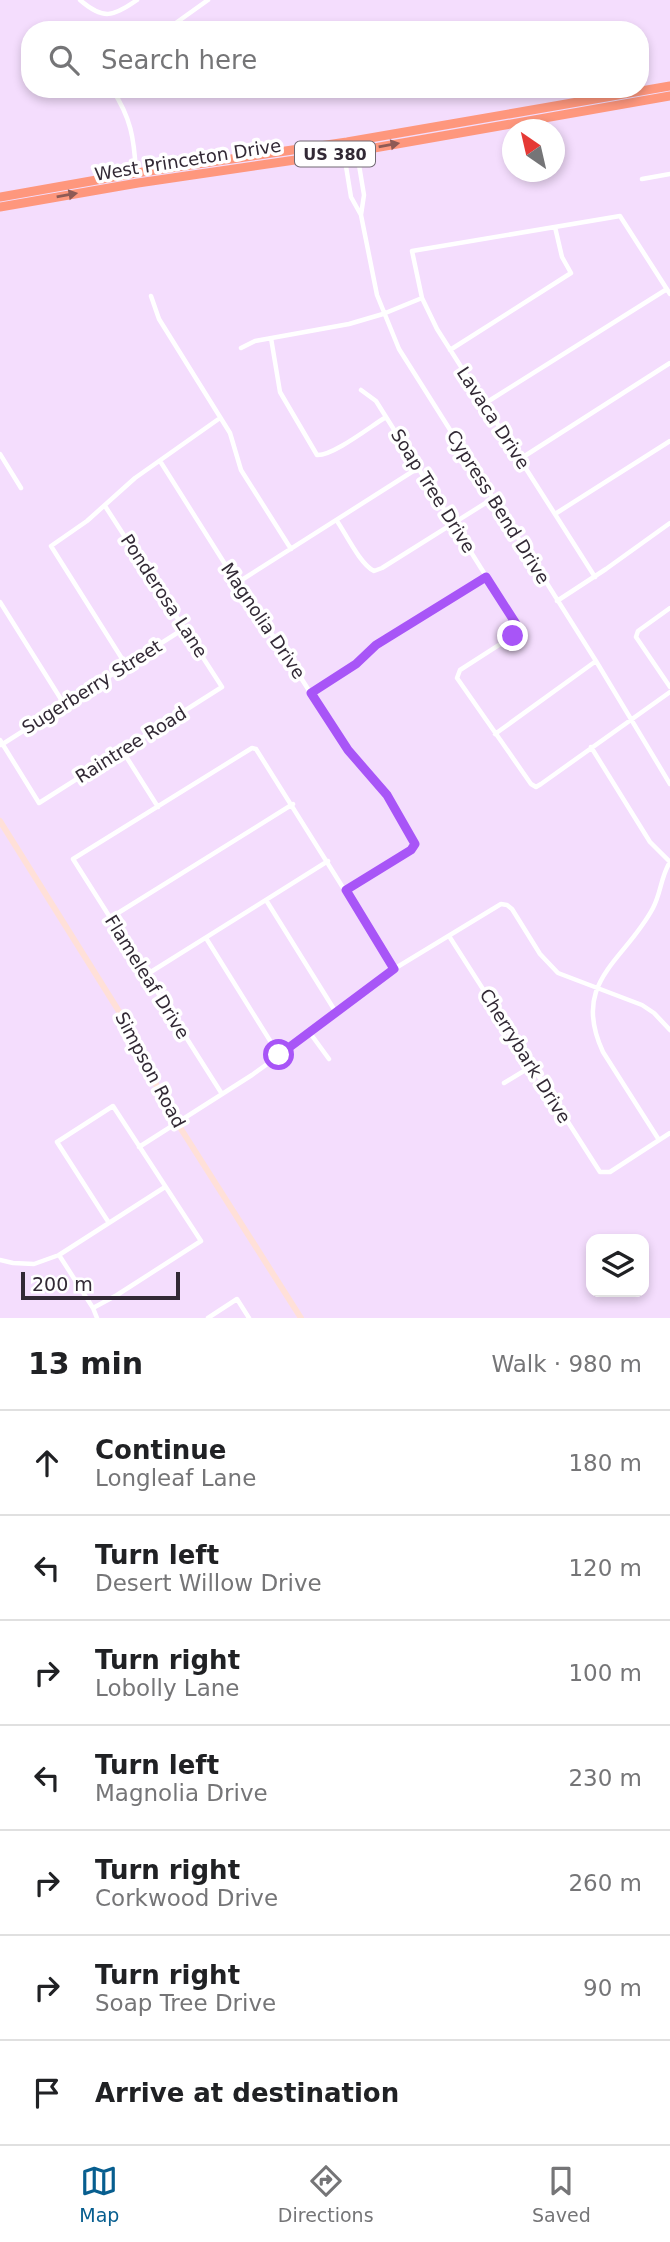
<!DOCTYPE html>
<meta charset="utf-8">
<style>
body{margin:0;font-family:"DejaVu Sans",sans-serif;background:#f6f6f6;color:#202124}
.controls{position:absolute;right:21px;bottom:21px;display:grid;overflow:hidden;border-radius:14px;box-shadow:0 4px 10px #0003}
.controls button{width:63px;height:63px;display:grid;place-items:center;padding:0;border:0;border-bottom:2px solid #e0e0e0;background:#fff;color:#202124;font:35px sans-serif}
.compass{position:absolute;left:502px;top:119px;width:63px;height:63px;border-radius:50%;background:#fff;box-shadow:0 4px 10px #0003;rotate:326deg}
.scale{position:absolute;left:21px;bottom:18px;width:159px;box-sizing:border-box;padding-left:7px;border:4px solid #322935;border-top:0;font-size:19px;line-height:24px;white-space:nowrap;color:#322935;-webkit-text-stroke:5px #fff;paint-order:stroke}
.stop{position:absolute;width:21px;height:21px;margin:-16px;border:5px solid #a855f7;border-radius:50%;background:#fff}
.stop.end{background:#a855f7;border-color:#fff;box-shadow:0 2px 7px #0008}
.list{margin:0;padding:0;list-style:none}
h2{display:flex;justify-content:space-between;align-items:center;height:91px;margin:0;padding:0 28px;font-size:30px}
h2 small{font-size:23px;font-weight:400;color:#757577}
.list li{display:grid;grid-template-columns:46px 1fr auto;gap:21px;align-items:center;box-sizing:border-box;height:105px;padding:0 28px;border-top:2px solid #e0e0e0}
.list b{display:block;font-size:26px;white-space:nowrap}
.list p{margin:0;font-size:23px;white-space:nowrap;color:#757577}
.list em{font-size:23px;font-style:normal;color:#757577}
.icon{flex:none;width:38px;height:38px;fill:none;stroke:currentColor;stroke-width:2;stroke-linecap:round;stroke-linejoin:round}
.map{position:relative;flex:none;width:670px;height:1318px;overflow:hidden}
.search{position:absolute;background:#fff;box-shadow:0 4px 10px #0003;left:21px;right:21px;top:21px;height:77px;display:flex;align-items:center;gap:18px;box-sizing:border-box;padding:0 24px;border-radius:28px;color:#757577;font-size:26px}
.sheet{height:826px;background:#fff}
nav{display:flex;justify-content:space-around;align-items:center;box-sizing:border-box;height:98px;border-top:2px solid #e0e0e0;background:#fff;font-size:19px;color:#757577}
nav a{display:grid;justify-items:center;gap:4px}
nav .on{color:#075e8f}
.map>svg:first-child{display:block}
</style>
<div class="map">
<svg width="670" height="1318" viewBox="0 0 670 1318">
<rect width="100%" height="100%" fill="#f4ddfd"/>
<g fill="none" stroke-linecap="round" stroke-linejoin="round">
<path stroke="#fff" stroke-width="4.5" d="M 80,0 C 103,20 113,17 137,0
M 166,30 L 208,0
M 112,89 C 131,118 134,138 136,172
M 344,154 L 351,197 L 361,215 L 364,195 L 357,153
M 642,179 L 670,174
M 361,215 L 377,295 L 399,349 L 596,661 L 670,784
M 151,296 L 159,319 L 230,433 L 241,470 L 291,549
M 271,338 L 280,392 L 317,455 C 333,456 371,426 386,417
M 241,348 L 255,341 L 349,324 L 383,314 L 422,298
M 450,350 L 571,273 L 562,257 L 555,227
M 361,390 L 376,401 L 518,627 L 517,632 L 513,636 L 460,670 L 457,678 L 531,784 L 536,787 L 541,784 L 670,692
M 484,404 L 667,289
M 0,454 L 21,488
M 520,459 L 670,363
M 160,461 L 259,618 L 281,646 L 340,740 L 387,795 L 415,841 L 415,846 L 411,850 L 346,890
M 555,514 L 670,441
M 337,521 C 346,534 360,564 374,571 L 382,568 L 492,499
M 595,577 L 437,329 L 422,298 L 412,251 L 620,216 L 670,294
M 237,583 L 418,468
M 557,601 L 606,569 L 670,523
M 0,602 L 64,704
M 670,608 L 638,631 L 636,637 L 670,687
M 126,665 L 51,546 L 87,521 L 135,478 L 220,418
M 311,693 L 356,664 L 376,645 L 487,577
M 495,734 L 596,661
M 0,740 L 39,803 L 222,687 L 105,506
M 1,745 L 185,628
M 591,747 L 650,842 L 670,862
M 122,750 L 158,807
M 266,900 L 337,1014
M 110,918 L 293,804
M 449,936 L 600,1172 L 610,1172 L 670,1133
M 206,938 L 279,1055
M 146,975 L 328,861
M 310,1033 L 329,1059
M 504,1083 L 532,1066
M 222,1094 L 73,859 L 252,748 L 256,749 L 394,969
M 659,1140 L 603,1052 C 570,981 625,961 653,908 C 661,893 661,876 670,862
M 139,1147 L 252,1075 L 337,1014 L 394,969 L 501,904 L 507,905 L 512,909 L 540,954 L 558,973 L 642,1005 L 654,1013 L 670,1030
M 59,1255 L 93,1308 L 97,1318
M 0,1260 L 13,1263 L 34,1264 L 59,1255 L 165,1187
M 93,1308 L 117,1295 L 201,1241 L 113,1106 L 57,1142 L 109,1223
M 208,1318 L 237,1299 L 249,1318"/>
<path stroke="#ffe0d8" stroke-width="6" d="M 0,821 L 140,1045 L 162,1099 L 301,1318"/>
<path stroke="#fe977d" stroke-width="9" d="M 0,197 L 136,173 L 347,142 L 670,86
M 0,207 L 138,183 L 357,151 L 670,96"/>
</g>
<defs><path id="oneway-solid" d="M-6-.8H1V-3.2L6.5 0L1 3.2V.8H-6Z" transform="scale(1.75)"/></defs>
<g fill="#8e5a55">
<use href="#oneway-solid" transform="translate(389 145) rotate(-10)"/>
<use href="#oneway-solid" transform="translate(67 195) rotate(-10)"/>
</g>
<g fill="none" stroke-linecap="round" stroke-linejoin="round">
<path stroke="#a855f7" stroke-width="9" d="M 279,1055 L 394,969 L 346,890 L 411,850 L 415,844 L 387,795 L 348,750 L 311,693 L 356,664 L 376,645 L 486,577 L 518,627 L 517,632 L 513,636"/>
</g>
<g text-anchor="middle" stroke-width="7" stroke-linejoin="round" paint-order="stroke">
<rect fill="#fff" stroke="#706972" stroke-width="2" x="295" y="141.5" width="80" height="25" rx="5"/>
<g font-size="16" font-weight="bold" fill="#322935">
<text x="335" y="160">US 380</text>
</g>
<g font-size="18" fill="#322935" stroke="#fff">
<text transform="translate(188 160) rotate(-9)" y="6">West Princeton Drive</text>
<text transform="translate(493 418) rotate(57)" y="6">Lavaca Drive</text>
<text transform="translate(433 491) rotate(58)" y="6">Soap Tree Drive</text>
<text transform="translate(498 507) rotate(58)" y="6">Cypress Bend Drive</text>
<text transform="translate(164 596) rotate(57)" y="6">Ponderosa Lane</text>
<text transform="translate(263 621) rotate(56)" y="6">Magnolia Drive</text>
<text transform="translate(92 687) rotate(-32)" y="6">Sugerberry Street</text>
<text transform="translate(131 745) rotate(-32)" y="6">Raintree Road</text>
<text transform="translate(147 977) rotate(58)" y="6">Flameleaf Drive</text>
<text transform="translate(525 1056) rotate(58)" y="6">Cherrybark Drive</text>
<text transform="translate(150 1070) rotate(62)" y="6">Simpson Road</text>
</g>
</g>
</svg>
<div class="controls">
<button><svg class="icon" aria-label="layers" viewBox="0 0 24 24"><path d="M12 4l9 5-9 5-9-5zM3 14l9 5 9-5"/></svg></button>
</div>
<svg class="compass" viewBox="-18 -18 36 36"><path d="M0-13l5 13h-10z" fill="#e53935"/><path d="M0 13l5-13h-10z" fill="#757577"/></svg>
<div class="scale">200 m</div>
<div class="stop" style="left:279px;top:1055px"></div>
<div class="stop end" style="left:513px;top:636px"></div>
<div class="search"><svg class="icon" aria-label="search" viewBox="0 0 24 24"><circle cx="10" cy="10" r="6"/><path d="M15 15l6 6"/></svg>Search here</div>
</div>
<section class="sheet">
<h2>13 min<small>Walk · 980 m</small></h2>
<ul class="list">
<li><svg class="icon" aria-label="ahead" viewBox="0 0 24 24"><path d="M12 20V5M6 11l6-6 6 6"/></svg><div><b>Continue</b><p>Longleaf Lane</p></div><em>180 m</em></li>
<li><svg class="icon" aria-label="left" viewBox="0 0 24 24"><path d="M17 20v-9H6M10 6l-5 5 5 5"/></svg><div><b>Turn left</b><p>Desert Willow Drive</p></div><em>120 m</em></li>
<li><svg class="icon" aria-label="right" viewBox="0 0 24 24"><path d="M7 20v-9h11M14 6l5 5-5 5"/></svg><div><b>Turn right</b><p>Lobolly Lane</p></div><em>100 m</em></li>
<li><svg class="icon" aria-label="left" viewBox="0 0 24 24"><path d="M17 20v-9H6M10 6l-5 5 5 5"/></svg><div><b>Turn left</b><p>Magnolia Drive</p></div><em>230 m</em></li>
<li><svg class="icon" aria-label="right" viewBox="0 0 24 24"><path d="M7 20v-9h11M14 6l5 5-5 5"/></svg><div><b>Turn right</b><p>Corkwood Drive</p></div><em>260 m</em></li>
<li><svg class="icon" aria-label="right" viewBox="0 0 24 24"><path d="M7 20v-9h11M14 6l5 5-5 5"/></svg><div><b>Turn right</b><p>Soap Tree Drive</p></div><em>90 m</em></li>
<li><svg class="icon" aria-label="arrive" viewBox="0 0 24 24"><path d="M6 21V4h12l-3 4 3 4H6"/></svg><div><b>Arrive at destination</b></div></li>
</ul>
</section>
<nav>
<a class="on"><svg class="icon" aria-label="map" viewBox="0 0 24 24"><path d="M3 6l6-2 6 2 6-2v14l-6 2-6-2-6 2zM9 4v14M15 6v14"/></svg>Map</a>
<a><svg class="icon" aria-label="directions" viewBox="0 0 24 24"><path d="M12 3l9 9-9 9-9-9zM9 14v-3h6M13 9l2 2-2 2"/></svg>Directions</a>
<a><svg class="icon" aria-label="saved" viewBox="0 0 24 24"><path d="M7 4h10v16l-5-4-5 4z"/></svg>Saved</a>
</nav>
